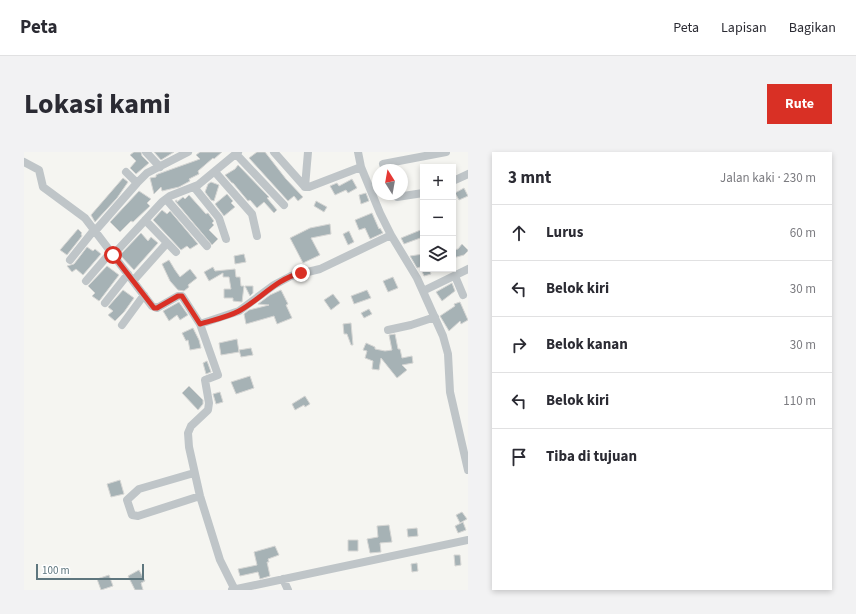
<!DOCTYPE html>
<html lang="id">
<meta charset="utf-8">
<style>
body{margin:0;font-family:"Source Sans 3",sans-serif;background:#f2f2f3;color:#2b2b33}
.controls{position:absolute;right:12px;top:12px;display:grid;overflow:hidden;border-radius:0px;box-shadow:0 2px 6px #0003}
.controls button{width:36px;height:36px;display:grid;place-items:center;padding:0;border:0;border-bottom:1px solid #e1e1e2;background:#fff;color:#2b2b33;font:20px sans-serif}
.compass{position:absolute;left:348px;top:12px;width:36px;height:36px;border-radius:50%;background:#fff;box-shadow:0 2px 6px #0003;rotate:349deg}
.scale{position:absolute;left:12px;bottom:10px;width:108px;box-sizing:border-box;padding-left:4px;border:2px solid #5e767e;border-top:0;font-size:11px;line-height:14px;white-space:nowrap;color:#5e767e;-webkit-text-stroke:3px #fff;paint-order:stroke}
.stop{position:absolute;width:12px;height:12px;margin:-9px;border:3px solid #d93025;border-radius:50%;background:#fff}
.stop.end{background:#d93025;border-color:#fff;box-shadow:0 1px 4px #0008}
.list{margin:0;padding:0;list-style:none}
h2{display:flex;justify-content:space-between;align-items:center;height:52px;margin:0;padding:0 16px;font-size:17px}
h2 small{font-size:13px;font-weight:400;color:#7c7c81}
.list li{display:grid;grid-template-columns:26px 1fr auto;gap:12px;align-items:center;box-sizing:border-box;height:56px;padding:0 16px;border-top:1px solid #e1e1e2}
.list b{display:block;font-size:15px;white-space:nowrap}
.list em{font-size:13px;font-style:normal;color:#7c7c81}
.icon{flex:none;width:22px;height:22px;fill:none;stroke:currentColor;stroke-width:2;stroke-linecap:round;stroke-linejoin:round}
.map{position:relative;flex:none;width:444px;height:438px;overflow:hidden;border-radius:0px}
header{display:flex;align-items:center;gap:24px;box-sizing:border-box;height:56px;padding:0 20px;background:#fff;border-bottom:1px solid #e1e1e2}
header strong{font-size:19px}
nav{display:flex;gap:22px;margin-inline-start:auto;font-size:14px}
.intro{display:flex;align-items:center;justify-content:space-between;box-sizing:border-box;height:96px;padding:0 24px}
h1{margin:0;font-size:28px}
.button{padding:10px 18px;border-radius:0px;background:#d93025;color:#fff;font-size:14px;font-weight:700}
main{display:flex;gap:24px;padding:0 24px}
aside{flex:1;background:#fff;border-radius:0px;box-shadow:0 2px 6px #0003}
.map>svg:first-child{display:block}
</style>
<header>
<strong>Peta</strong>
<nav><a>Peta</a><a>Lapisan</a><a>Bagikan</a></nav>
</header>
<div class="intro"><h1>Lokasi kami</h1><a class="button">Rute</a></div>
<main>
<div class="map">
<svg width="444" height="438" viewBox="0 0 444 438">
<rect width="100%" height="100%" fill="#f5f5f1"/>
<path fill="#a6b2b5" stroke="#d6d6d4" d="M 110,0 L 117,0 L 118,4 L 125,11 L 112,22 L 106,16 L 112,9 L 106,3 Z
M 130,0 L 150,0 L 137,8 Z
M 176,0 L 198,0 L 190,7 L 189,6 L 174,19 L 175,22 L 165,27 L 166,29 L 155,35 L 138,39 L 137,35 L 130,42 L 126,26 L 132,25 L 132,23 L 134,22 L 176,7 L 172,3 Z
M 233,0 L 241,0 L 262,27 L 279,45 L 274,49 L 270,44 L 264,49 L 225,6 Z
M 214,13 L 245,45 L 243,46 L 253,58 L 250,61 L 240,50 L 233,56 L 226,48 L 224,49 L 209,31 L 208,31 L 201,23 L 211,17 Z
M 99,26 L 104,30 L 93,46 L 71,70 L 67,63 Z
M 328,27 L 333,36 L 324,41 L 322,38 L 311,43 L 306,34 L 313,31 L 315,34 Z
M 187,30 L 195,33 L 190,49 L 187,48 L 181,40 L 184,32 Z
M 440,36 L 444,44 L 435,48 L 431,41 Z
M 115,39 L 127,47 L 123,51 L 126,54 L 109,70 L 107,69 L 96,80 L 86,70 Z
M 342,41 L 345,49 L 337,52 L 335,43 Z
M 203,42 L 209,49 L 207,51 L 211,55 L 200,64 L 191,52 Z
M 165,43 L 182,62 L 184,61 L 190,69 L 188,71 L 190,73 L 185,78 L 194,87 L 188,93 L 151,49 L 153,48 L 153,50 L 159,45 L 161,47 Z
M 292,49 L 303,55 L 300,60 L 290,54 Z
M 138,58 L 143,62 L 146,59 L 174,92 L 166,97 L 163,94 L 157,98 L 129,68 Z
M 348,61 L 355,77 L 356,76 L 359,81 L 346,87 L 341,76 L 335,78 L 331,68 Z
M 306,72 L 307,82 L 287,86 L 296,103 L 279,111 L 266,86 L 286,76 Z
M 54,77 L 58,81 L 57,82 L 58,84 L 43,103 L 36,98 Z
M 399,77 L 399,85 L 380,92 L 377,86 Z
M 325,79 L 330,90 L 324,93 L 319,82 Z
M 117,81 L 124,89 L 127,85 L 134,91 L 110,118 L 96,103 Z
M 438,92 L 444,98 L 444,99 L 440,103 L 429,106 L 429,98 L 434,97 Z
M 63,95 L 69,99 L 71,97 L 77,102 L 59,123 L 52,117 L 48,120 L 43,114 L 50,112 Z
M 220,102 L 222,110 L 211,112 L 210,104 Z
M 399,102 L 399,114 L 393,116 L 386,104 Z
M 145,108 L 151,118 L 156,125 L 166,117 L 173,126 L 164,133 L 165,135 L 160,139 L 154,138 L 146,129 L 138,112 Z
M 83,114 L 95,123 L 76,148 L 75,149 L 68,144 L 71,141 L 64,134 Z
M 189,115 L 191,119 L 211,117 L 212,125 L 216,125 L 217,134 L 220,134 L 218,150 L 209,149 L 209,146 L 200,146 L 200,137 L 207,137 L 205,125 L 199,125 L 199,121 L 185,129 L 180,120 Z
M 397,117 L 405,117 L 407,122 L 400,124 Z
M 369,125 L 374,136 L 364,140 L 359,129 Z
M 428,131 L 431,139 L 418,149 L 412,140 Z
M 221,134 L 229,134 L 229,141 L 226,144 Z
M 99,138 L 110,146 L 100,160 L 91,169 L 84,163 L 89,159 L 84,155 Z
M 257,138 L 264,152 L 262,153 L 268,166 L 253,172 L 250,164 L 222,172 L 220,162 L 225,158 L 245,153 L 234,152 L 246,143 Z
M 343,138 L 347,146 L 330,152 L 327,144 Z
M 309,142 L 316,151 L 307,158 L 300,148 Z
M 155,150 L 164,163 L 156,168 L 153,163 L 145,169 L 139,159 Z
M 436,150 L 444,168 L 437,172 L 436,169 L 425,179 L 416,164 L 431,154 L 430,152 Z
M 345,157 L 348,162 L 340,166 L 337,161 Z
M 327,171 L 329,193 L 327,193 L 323,182 L 320,182 L 319,172 Z
M 169,176 L 175,188 L 177,196 L 166,198 L 164,188 L 162,189 L 158,181 Z
M 371,182 L 374,197 L 376,197 L 378,206 L 388,204 L 389,211 L 378,213 L 383,218 L 373,226 L 357,206 L 355,218 L 348,217 L 349,209 L 341,206 L 343,199 L 339,198 L 342,191 L 351,195 L 351,197 L 361,199 L 368,198 L 365,183 Z
M 213,187 L 215,200 L 197,203 L 195,191 Z
M 227,196 L 229,203 L 217,205 L 215,198 Z
M 183,209 L 187,220 L 182,222 L 179,211 Z
M 226,224 L 230,236 L 212,242 L 207,230 Z
M 165,234 L 179,248 L 179,252 L 174,258 L 158,241 Z
M 196,240 L 199,250 L 192,252 L 189,242 Z
M 281,244 L 286,252 L 281,255 L 280,253 L 271,258 L 268,252 Z
M 96,328 L 100,342 L 87,345 L 83,332 Z
M 438,360 L 443,367 L 436,371 L 432,363 Z
M 439,370 L 442,378 L 434,381 L 431,374 Z
M 365,373 L 368,390 L 356,391 L 357,400 L 346,401 L 343,387 L 354,385 L 353,374 Z
M 393,376 L 394,384 L 384,385 L 383,377 Z
M 324,388 L 334,388 L 334,399 L 324,399 Z
M 251,394 L 255,403 L 244,407 L 245,410 L 243,410 L 246,424 L 236,427 L 234,420 L 216,424 L 214,417 L 233,413 L 230,400 Z
M 430,403 L 436,403 L 437,413 L 431,414 Z
M 393,411 L 394,419 L 388,420 L 387,412 Z
M 115,418 L 121,429 L 117,431 L 119,438 L 111,438 L 104,424 Z
M 85,423 L 89,434 L 77,438 L 73,427 Z"/>
<g fill="none" stroke-linecap="round" stroke-linejoin="round">
<path stroke="#bfc5c8" stroke-width="8" d="M 122,0 L 136,15
M 250,0 L 281,35 L 285,35 L 337,15
M 334,0 L 337,15 L 356,61 L 367,83 L 393,126 L 419,184 L 424,202 L 426,240 L 444,318
M 212,2 L 260,53
M 0,10 L 15,18 L 19,35 L 61,66 L 128,154 L 133,156 L 154,144 L 158,144 L 176,172 L 194,223 L 181,228 L 185,251 L 184,258 L 167,274 L 164,281 L 165,295 L 176,344 L 196,408 L 211,438
M 361,18 L 359,12 L 422,0
M 102,20 L 113,31
M 191,20 L 228,62 L 233,84
M 429,29 L 444,22
M 170,35 L 195,66 L 202,87
M 281,35 L 284,0
M 371,42 L 373,45 L 399,41
M 142,47 L 183,94
M 121,68 L 152,100
M 71,79 L 113,31 L 123,21 L 164,0
M 89,103 L 138,50 L 146,44 L 174,33 L 214,0
M 46,108 L 70,78
M 431,124 L 439,143
M 62,129 L 87,100
M 109,129 L 143,91
M 399,139 L 444,117
M 81,151 L 104,122
M 176,172 L 215,159 L 250,133 L 267,124 L 296,117 L 367,83
M 98,173 L 120,143
M 364,178 L 387,173 L 411,165
M 170,321 L 115,337 L 103,348 L 108,363 L 114,364 L 176,344
M 259,427 L 264,438
M 208,438 L 444,388"/>
</g>
<g fill="none" stroke-linecap="round" stroke-linejoin="round">
<path stroke="#d93025" stroke-width="5" d="M 89,103 L 130,156 L 133,156 L 154,144 L 158,144 L 176,172 C 189,168 204,165 215,159 C 237,147 252,127 277,121"/>
</g>
</svg>
<div class="controls">
<button>+</button>
<button>−</button>
<button><svg class="icon" aria-label="layers" viewBox="0 0 24 24"><path d="M12 4l9 5-9 5-9-5zM3 14l9 5 9-5"/></svg></button>
</div>
<svg class="compass" viewBox="-18 -18 36 36"><path d="M0-13l5 13h-10z" fill="#e53935"/><path d="M0 13l5-13h-10z" fill="#7c7c81"/></svg>
<div class="scale">100 m</div>
<div class="stop" style="left:89px;top:103px"></div>
<div class="stop end" style="left:277px;top:121px"></div>
</div>
<aside>
<h2>3 mnt<small>Jalan kaki · 230 m</small></h2>
<ul class="list">
<li><svg class="icon" aria-label="ahead" viewBox="0 0 24 24"><path d="M12 20V5M6 11l6-6 6 6"/></svg><div><b>Lurus</b></div><em>60 m</em></li>
<li><svg class="icon" aria-label="left" viewBox="0 0 24 24"><path d="M17 20v-9H6M10 6l-5 5 5 5"/></svg><div><b>Belok kiri</b></div><em>30 m</em></li>
<li><svg class="icon" aria-label="right" viewBox="0 0 24 24"><path d="M7 20v-9h11M14 6l5 5-5 5"/></svg><div><b>Belok kanan</b></div><em>30 m</em></li>
<li><svg class="icon" aria-label="left" viewBox="0 0 24 24"><path d="M17 20v-9H6M10 6l-5 5 5 5"/></svg><div><b>Belok kiri</b></div><em>110 m</em></li>
<li><svg class="icon" aria-label="arrive" viewBox="0 0 24 24"><path d="M6 21V4h12l-3 4 3 4H6"/></svg><div><b>Tiba di tujuan</b></div></li>
</ul>
</aside>
</main>
